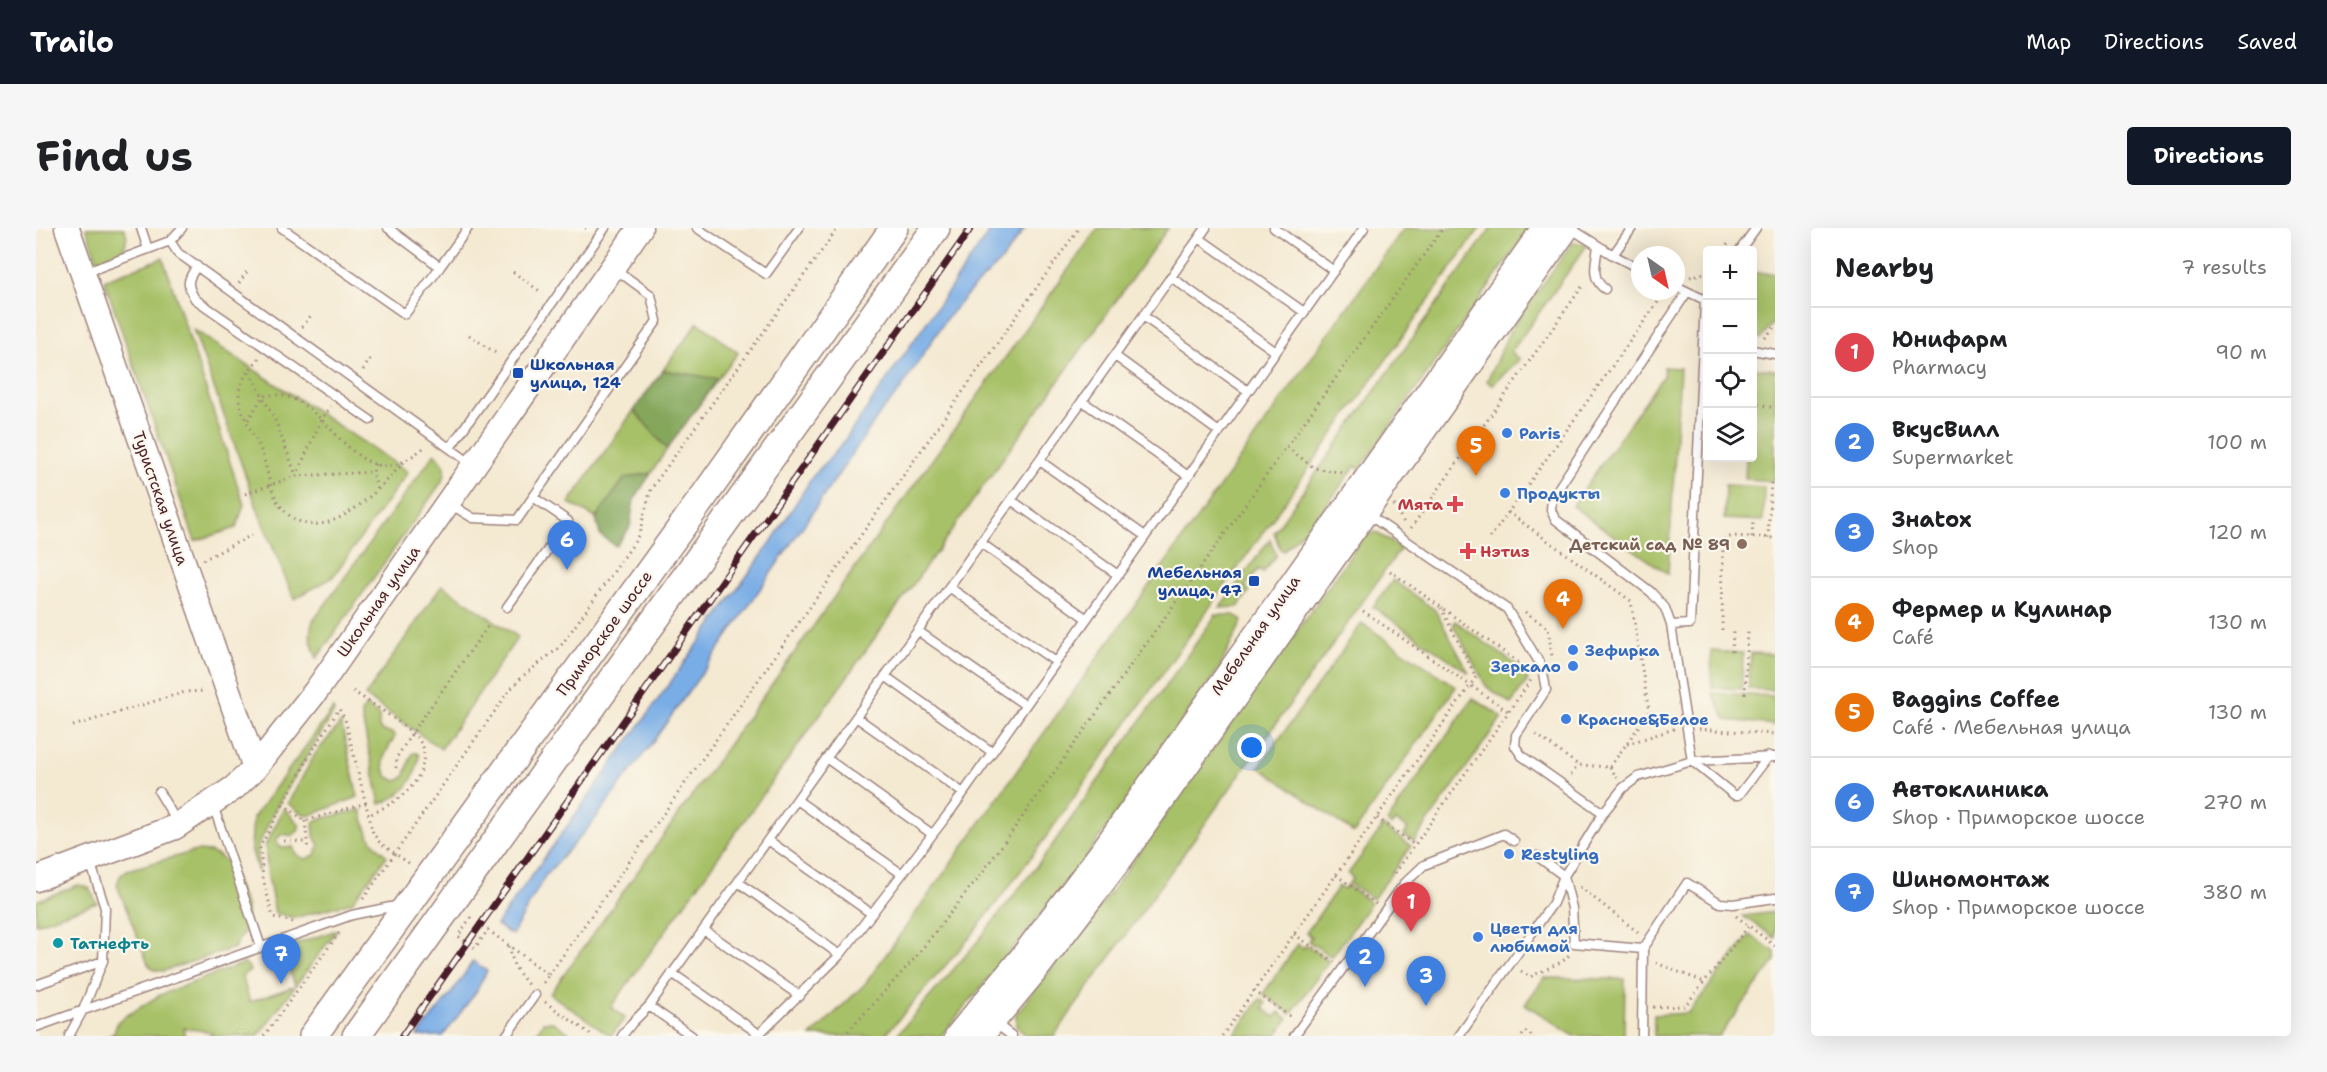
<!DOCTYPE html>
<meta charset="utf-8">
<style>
body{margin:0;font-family:"Shantell Sans",sans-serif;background:#f6f6f6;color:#202124}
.controls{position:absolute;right:18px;top:18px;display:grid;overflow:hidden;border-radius:6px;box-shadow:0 6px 24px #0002}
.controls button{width:54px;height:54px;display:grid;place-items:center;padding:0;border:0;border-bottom:2px solid #e0e0e0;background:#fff;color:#202124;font:30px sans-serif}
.compass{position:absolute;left:1595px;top:18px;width:54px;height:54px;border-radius:50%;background:#fff;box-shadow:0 6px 24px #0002;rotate:146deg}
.you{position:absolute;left:1216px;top:520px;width:21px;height:21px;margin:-15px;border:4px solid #fff;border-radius:50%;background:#1a73e8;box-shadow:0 0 0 9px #1a73e833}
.badge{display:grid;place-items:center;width:39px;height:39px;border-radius:50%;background:#111827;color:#fff;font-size:20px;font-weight:700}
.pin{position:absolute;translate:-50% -50px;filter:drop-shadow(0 2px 3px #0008)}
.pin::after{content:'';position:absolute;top:32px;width:21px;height:18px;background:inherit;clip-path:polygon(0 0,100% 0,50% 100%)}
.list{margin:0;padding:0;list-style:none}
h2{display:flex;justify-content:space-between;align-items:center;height:78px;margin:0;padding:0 24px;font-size:26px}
h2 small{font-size:20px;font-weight:400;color:#757577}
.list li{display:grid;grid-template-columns:39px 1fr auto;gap:18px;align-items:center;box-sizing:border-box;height:90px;padding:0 24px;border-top:2px solid #e0e0e0}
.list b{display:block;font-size:22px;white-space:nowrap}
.list p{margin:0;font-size:20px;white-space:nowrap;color:#757577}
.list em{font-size:20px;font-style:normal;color:#757577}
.icon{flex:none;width:33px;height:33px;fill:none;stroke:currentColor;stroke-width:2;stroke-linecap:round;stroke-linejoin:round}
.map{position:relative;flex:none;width:1739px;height:808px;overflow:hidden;border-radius:6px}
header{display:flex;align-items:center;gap:36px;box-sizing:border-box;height:84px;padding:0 30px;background:#111827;color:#fff}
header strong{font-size:28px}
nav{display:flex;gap:33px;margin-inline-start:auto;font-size:21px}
.intro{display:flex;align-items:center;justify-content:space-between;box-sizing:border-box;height:144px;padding:0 36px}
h1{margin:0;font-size:42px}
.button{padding:15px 27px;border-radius:6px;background:#111827;color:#fff;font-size:21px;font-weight:700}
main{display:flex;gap:36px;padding:0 36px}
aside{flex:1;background:#fff;border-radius:6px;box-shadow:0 6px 24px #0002}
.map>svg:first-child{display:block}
</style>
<header>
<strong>Trailo</strong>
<nav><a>Map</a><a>Directions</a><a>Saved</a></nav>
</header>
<div class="intro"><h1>Find us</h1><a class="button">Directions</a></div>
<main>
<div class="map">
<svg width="1739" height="808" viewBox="0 0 1739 808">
<rect width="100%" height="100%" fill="#fbf7ec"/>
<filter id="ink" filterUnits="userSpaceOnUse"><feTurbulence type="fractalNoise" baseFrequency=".0167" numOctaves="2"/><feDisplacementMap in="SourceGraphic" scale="12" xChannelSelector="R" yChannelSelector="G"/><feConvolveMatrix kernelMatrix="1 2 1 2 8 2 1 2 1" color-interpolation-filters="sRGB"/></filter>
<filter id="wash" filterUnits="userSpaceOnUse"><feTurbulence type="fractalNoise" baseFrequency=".008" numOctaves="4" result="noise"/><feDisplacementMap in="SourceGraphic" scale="24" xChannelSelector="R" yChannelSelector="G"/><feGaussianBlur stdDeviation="1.35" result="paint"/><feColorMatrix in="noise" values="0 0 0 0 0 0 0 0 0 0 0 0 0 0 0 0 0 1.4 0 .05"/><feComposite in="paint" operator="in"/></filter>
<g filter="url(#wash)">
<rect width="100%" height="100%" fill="#f4e9d1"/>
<path fill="#a7c167" stroke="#787049" stroke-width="1.5" d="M 50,0 L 88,0 L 91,8 L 88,22 L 61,32 Z
M 1062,0 L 1132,0 L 575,779 L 589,790 L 575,808 L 514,766 Z
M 1368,0 L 1444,0 L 1002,620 L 936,707 L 848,808 L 775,808 L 829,756 Z
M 1455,0 L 1494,0 L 1324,241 L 1319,238 L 1285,285 L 1247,323 L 1244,321 L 1238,304 Z
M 1536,15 L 1552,16 L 1475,124 L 1484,131 L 1456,157 L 1451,153 L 1473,104 Z
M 127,30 L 208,277 L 200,300 L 159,313 L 68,52 Z
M 1717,45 L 1739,45 L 1739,92 L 1725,111 L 1717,109 Z
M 662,94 L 702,125 L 682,151 L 627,142 Z
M 157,101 L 372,244 L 296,350 L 258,371 L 224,288 Z
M 1628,139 L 1644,140 L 1632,346 L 1536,278 L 1627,148 Z
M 1717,140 L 1739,142 L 1739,253 L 1709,251 L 1710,230 L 1716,230 Z
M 598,182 L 631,221 L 615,245 L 589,250 L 560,290 L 533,275 Z
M 399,225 C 407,233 413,240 407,252 L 281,430 C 276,416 271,407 277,393 Z
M 1689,257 L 1728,259 L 1727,293 L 1688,291 Z
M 1339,304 L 1365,320 L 1018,808 L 991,808 L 980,798 L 980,786 L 1069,672 L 1327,310 Z
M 1234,311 L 1240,327 L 1227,344 L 1222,341 L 1209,359 L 1214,363 L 1202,379 L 1184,380 Z
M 1357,352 L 1399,382 L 1433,445 L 1337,379 Z
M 406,357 L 482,409 L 405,521 L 329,468 Z
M 1180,387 L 1198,387 L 1206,393 L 1183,441 L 1038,646 L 905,808 L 860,808 L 942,713 L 1010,626 Z
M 1419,393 L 1486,441 L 1492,452 L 1475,476 L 1450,458 L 1417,397 Z
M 1326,395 L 1420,459 L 1318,605 L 1223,539 Z
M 1675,423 L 1707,425 L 1706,461 L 1676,460 Z
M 1715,425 L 1739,426 L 1739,462 L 1712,461 Z
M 1676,465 L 1739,468 L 1739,497 L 1690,492 Z
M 1437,470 L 1466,489 L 1378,614 L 1368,607 L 1372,601 L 1360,593 L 1356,598 L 1351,594 Z
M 330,477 L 343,487 L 343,500 L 347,503 L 356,505 L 359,508 C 351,522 342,534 352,549 L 361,553 L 367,550 C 372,542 372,533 377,525 L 381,525 L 383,528 C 380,552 368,568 344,576 L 325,485 Z
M 297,481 L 298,484 L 241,578 L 222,618 L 222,644 L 215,620 L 217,590 Z
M 305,495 L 322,569 L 272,588 L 263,584 L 252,575 L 279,526 Z
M 248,580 L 263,596 L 263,602 L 256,608 L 246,606 L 240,612 L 244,619 L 248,620 L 257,619 C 259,627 263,629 270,631 L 279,627 L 283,618 L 278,608 L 277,595 L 283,591 L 325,582 C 331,605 332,612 351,628 L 316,674 L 258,690 L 239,685 L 232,649 L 229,618 Z
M 1347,598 L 1375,618 L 1337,671 L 1313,655 L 1317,650 L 1312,646 Z
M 160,623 L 175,624 L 191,633 L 210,677 L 210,700 L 198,720 L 127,743 L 118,742 L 112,736 L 81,657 L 84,648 L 91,642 Z
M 42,657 L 53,660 L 61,675 L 0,696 L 0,673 Z
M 1311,657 L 1335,675 L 1296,729 L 1272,713 L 1275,709 L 1270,705 L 1303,658 L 1308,661 Z
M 1739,684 L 1739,710 L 1707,688 Z
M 301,702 L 222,808 L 173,808 L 176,804 L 148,800 L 148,808 L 73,808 L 78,805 L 82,793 L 124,767 L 208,735 L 212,738 L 214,743 L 206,748 L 214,774 L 259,758 L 250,732 L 236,736 L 230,728 L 233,725 Z
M 1714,707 L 1739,724 L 1739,733 L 1683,808 L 1618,808 L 1618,787 L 1652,785 Z
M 1262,716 L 1267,720 L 1270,717 L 1293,733 L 1255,786 L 1227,766 Z
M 1508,750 L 1589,751 L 1588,808 L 1538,808 L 1489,776 Z
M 1224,771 L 1230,775 L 1227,780 L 1239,789 L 1243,784 L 1252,791 L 1240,808 L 1198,808 Z
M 507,794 L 517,794 L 538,808 L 499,808 Z"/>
<path fill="#85a75c" stroke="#686344" stroke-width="1.5" d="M 627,142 L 682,151 L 631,221 L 598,182 Z
M 615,245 L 598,272 L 594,299 L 580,318 L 564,307 L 560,290 L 589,250 Z"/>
<path fill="#79ade6" stroke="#626688" stroke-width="1.5" d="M 956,0 L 989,0 L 967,31 L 937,60 L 910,91 L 863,164 L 845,184 L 690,411 L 619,511 L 553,599 L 509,648 L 476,707 L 460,697 L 736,313 L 777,248 L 804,219 Z
M 437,733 L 451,743 L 440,764 L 407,808 L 381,808 L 417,763 Z"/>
</g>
<g filter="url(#ink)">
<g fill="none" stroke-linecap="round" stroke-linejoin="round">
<defs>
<path id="lane" d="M 105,0 L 112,21
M 246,0 L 369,86 L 404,39
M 352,0 L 404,39 L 432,0
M 661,0 L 730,46 L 763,0
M 1238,0 L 1298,43
M 1534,0 L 1577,27 L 1604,41
M 1163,10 L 1268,84
M 134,13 L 146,0
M 1562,18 C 1560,34 1554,51 1569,61
M 1704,22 L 1720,0
M 1577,27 L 1596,0
M 161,38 C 151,52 150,56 159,71 L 334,192
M 48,45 L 134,13 L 142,25 L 437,237
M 1135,49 L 1240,124
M 1640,58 L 1669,72
M 1651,64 L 1516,270 L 1515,282 L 1519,291 L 1615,364 L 1629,380 L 1635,397 L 1656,533 L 1698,567 L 1703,567 L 1733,528
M 1107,88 L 1212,163
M 1716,122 L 1739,126
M 1079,128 L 1183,204
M 1046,173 L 1152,248
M 414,220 L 569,0
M 1004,233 L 1109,308
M 975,272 L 1082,347
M 414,276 L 437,290 L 481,292 L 621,93 L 615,67 L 579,41
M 1331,286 L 1471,381 L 1506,439 L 1510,462 L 1480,507 L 1479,518 L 1486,528 L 1567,585
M 945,315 L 1051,391
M 913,359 L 1020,434
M 471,379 L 532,293 L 497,269
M 1635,397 L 1654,396 L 1669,72 L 1672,69
M 882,403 L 989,477
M 849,448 L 956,524
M 820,489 L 927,565
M 790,530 L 896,606
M 123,564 L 141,594
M 761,572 L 866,646
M 177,577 L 225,719
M 732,612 L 836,686
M 1501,628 L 1528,648 L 1536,680 L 1538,715 L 1607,721
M 702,654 L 804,727
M 668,702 L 764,768
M 636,745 L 723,806
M 0,757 L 67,733
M 613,778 L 656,808
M 960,796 L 976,808
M 0,799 L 316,687 L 364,677
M 33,808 L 47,782 L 67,733 L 69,680 L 54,633
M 470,808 L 499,767
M 586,808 L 596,795 L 613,778 L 1170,0
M 721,808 L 804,727 L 916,581 L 1328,0
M 1258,808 L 1368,656 L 1388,637 L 1468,606 L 1478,613
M 1423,808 L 1517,675 L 1528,648 L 1567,585 L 1587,560 L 1602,549 L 1656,533 L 1739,529
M 1606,808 L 1607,721 L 1651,655 L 1684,675 L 1697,676 L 1739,670"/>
<path id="secondary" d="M 31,0 L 219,540
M 0,651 L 139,599 L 198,560 L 219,540 L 280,463 L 604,0
M 921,808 L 986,729 L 1068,621 L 1508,0
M 945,808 L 1000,742 L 1083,633 L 1531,0"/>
<path id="primary" d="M 277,808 L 668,268 L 858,0
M 320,808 L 900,0"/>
</defs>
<use href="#lane" stroke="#9f847e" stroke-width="11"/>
<use href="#secondary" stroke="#9f847e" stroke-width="27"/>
<use href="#primary" stroke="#9f847e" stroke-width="30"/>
<path stroke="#9f847e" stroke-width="3" stroke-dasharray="1.5 4.5" stroke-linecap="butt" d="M 549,0 L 550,0
M 1687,22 L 1692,16
M 477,44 L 505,64
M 1654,49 L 1672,44
M 203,55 L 212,42
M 266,99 L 276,86
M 433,107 L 461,126
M 1729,110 L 1739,98
M 223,130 C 218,137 211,144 207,152 C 193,177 220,204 227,228 C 232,244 234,262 243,276 C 281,330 342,263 369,233
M 327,142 L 336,128
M 214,144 L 239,192 L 260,247
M 1716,175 L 1739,180
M 212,192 L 227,168 C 282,156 306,240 352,238 C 366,237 379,226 389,219
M 1251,219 L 1278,240 L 1309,245
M 339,236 L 337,244 L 341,262
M 260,248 L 286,190 L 295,178
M 209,266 L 260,248 L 337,244
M 1358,277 L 1368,295
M 1472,284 L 1595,373 L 1613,484 L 1574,539 L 1542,537 L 1497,504
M 1375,300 L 1548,56
M 1716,309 L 1717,293
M 1454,310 L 1629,64
M 1732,310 L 1735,252
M 167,332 L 216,307
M 1354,343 L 1489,439
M 1327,383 L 1473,484
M 1489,384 L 1512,400 L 1516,428
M 1686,402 L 1687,316 L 1690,310 L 1697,308 L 1739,310
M 1696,424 L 1697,403
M 317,463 C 334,475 377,500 386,517 C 389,522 388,529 387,535 C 381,563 356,576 333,587
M 1709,466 L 1712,404
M 37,498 L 149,464 L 170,463
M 1663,501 L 1739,506
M 1591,516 L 1638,501
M 1574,539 L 1581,550
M 360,540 L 361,529 L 376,505 L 452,398
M 1535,547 L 1542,537
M 247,576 L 269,593 L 330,575
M 1341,590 L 1379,617
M 269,593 L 272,622
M 248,613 L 270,614
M 1359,645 L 1495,452
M 1300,647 L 1340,676
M 1544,659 L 1603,705
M 327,671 L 473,463 L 487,448 L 524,419 L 598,315 L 603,306 L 615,261 L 802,0
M 1700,688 L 1739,718
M 435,689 L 422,708 L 439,720 L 452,702 L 513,747 L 505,758
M 257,694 L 237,689 L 227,650 L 224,619 L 275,525 L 303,481 L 309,491 L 337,605 L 344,615 L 374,636
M 1258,706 L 1298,734
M 473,718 L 478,738 L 492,757
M 1620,735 L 1668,754
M 1485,743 L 1494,749 L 1527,733 L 1533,727
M 513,747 L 1043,0
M 1218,763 L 1255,789
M 509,774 L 557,808
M 1617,779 L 1649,778 L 1712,699
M 228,808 L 303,705
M 808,808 L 878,731 L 952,637 L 1407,0
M 1186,808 L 1440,449 L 1405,380
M 1486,808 L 1489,803 L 1496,808"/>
<use href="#lane" stroke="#fff" stroke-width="8"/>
<use href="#secondary" stroke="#fff" stroke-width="24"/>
<use href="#primary" stroke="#fff" stroke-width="27"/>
<defs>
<path id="rail" d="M 366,808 L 935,0"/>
</defs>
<use href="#rail" stroke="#4a1f2b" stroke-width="7"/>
<use href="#rail" stroke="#fbf7ec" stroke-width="4.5" stroke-dasharray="14" stroke-linecap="butt"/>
</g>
</g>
<g fill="#1a4fb4" stroke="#fbf7ec" stroke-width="2">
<rect x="476" y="139" width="12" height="12" rx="3"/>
<rect x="1212" y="347" width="12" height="12" rx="3"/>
</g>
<g fill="#3f7fe0" stroke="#fbf7ec" stroke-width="2">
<circle cx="1471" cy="205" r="6"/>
<circle cx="1469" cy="265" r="6"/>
<circle cx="1537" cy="422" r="6"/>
<circle cx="1537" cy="438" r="6"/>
<circle cx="1530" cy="491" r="6"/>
<circle cx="1473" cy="626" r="6"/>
<circle cx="1442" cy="709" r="6"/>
</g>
<g fill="#e0444e" stroke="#fbf7ec" stroke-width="2">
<path d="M1416 267h6v6h6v6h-6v6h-6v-6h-6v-6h6z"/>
<path d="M1429 314h6v6h6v6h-6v6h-6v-6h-6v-6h6z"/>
</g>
<circle fill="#8d6e63" stroke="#fbf7ec" stroke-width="2" cx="1706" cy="316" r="6"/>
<circle fill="#0f9aa8" stroke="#fbf7ec" stroke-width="2" cx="22" cy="715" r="6"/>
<g text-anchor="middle" stroke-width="4.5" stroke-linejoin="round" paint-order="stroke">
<g font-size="16" font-weight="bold" fill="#164399" stroke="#fbf7ec" text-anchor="start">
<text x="494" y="142">Школьная<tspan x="494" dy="18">улица, 124</tspan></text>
<text x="1206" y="350" text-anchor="end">Мебельная<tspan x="1206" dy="18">улица, 47</tspan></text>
</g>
<g font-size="16" font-weight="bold" fill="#366cbe" stroke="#fbf7ec" text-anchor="start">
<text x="1483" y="211">Paris</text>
<text x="1481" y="271">Продукты</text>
<text x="1549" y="428">Зефирка</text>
<text x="1525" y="444" text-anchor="end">Зеркало</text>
<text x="1542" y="497">Красное&amp;Белое</text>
<text x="1485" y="632">Restyling</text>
<text x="1454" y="706">Цветы для<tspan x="1454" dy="18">любимой</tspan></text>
</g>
<g font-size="16" fill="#4a1f2b" stroke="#fbf7ec">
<text transform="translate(125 270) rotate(71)" y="6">Туристская улица</text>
<text transform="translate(342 373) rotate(-55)" y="6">Школьная улица</text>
<text transform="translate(568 405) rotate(-54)" y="6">Приморское шоссе</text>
<text transform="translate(1219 407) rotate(-55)" y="6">Мебельная улица</text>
</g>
<g font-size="16" font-weight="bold" fill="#be3a42" stroke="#fbf7ec" text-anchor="end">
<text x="1407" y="282">Мята</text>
<text x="1444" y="329" text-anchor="start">Нэтиз</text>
</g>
<g font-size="16" font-weight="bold" fill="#785e54" stroke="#fbf7ec" text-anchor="end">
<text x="1694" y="322">Детский сад № 89</text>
</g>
<g font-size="16" font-weight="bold" fill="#0d838f" stroke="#fbf7ec" text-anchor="start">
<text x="34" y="721">Татнефть</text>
</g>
</g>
</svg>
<div class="controls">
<button>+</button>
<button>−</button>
<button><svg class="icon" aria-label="locate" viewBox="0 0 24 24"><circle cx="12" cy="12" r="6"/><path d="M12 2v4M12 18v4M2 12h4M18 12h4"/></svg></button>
<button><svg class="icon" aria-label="layers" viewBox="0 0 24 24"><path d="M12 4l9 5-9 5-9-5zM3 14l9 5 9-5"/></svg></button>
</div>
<svg class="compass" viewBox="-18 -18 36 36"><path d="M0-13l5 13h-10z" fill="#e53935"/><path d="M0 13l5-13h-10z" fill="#757577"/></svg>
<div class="you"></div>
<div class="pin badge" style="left:1375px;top:704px;background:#e0444e">1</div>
<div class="pin badge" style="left:1329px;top:759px;background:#3f7fe0">2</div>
<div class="pin badge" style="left:1390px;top:778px;background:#3f7fe0">3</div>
<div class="pin badge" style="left:1527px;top:401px;background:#e8710a">4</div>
<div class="pin badge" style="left:1440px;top:248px;background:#e8710a">5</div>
<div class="pin badge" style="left:531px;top:342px;background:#3f7fe0">6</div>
<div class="pin badge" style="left:245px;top:756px;background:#3f7fe0">7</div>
</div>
<aside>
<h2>Nearby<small>7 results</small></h2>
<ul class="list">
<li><span class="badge" style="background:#e0444e">1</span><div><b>Юнифарм</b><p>Pharmacy</p></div><em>90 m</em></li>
<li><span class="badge" style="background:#3f7fe0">2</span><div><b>ВкусВилл</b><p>Supermarket</p></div><em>100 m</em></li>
<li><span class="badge" style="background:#3f7fe0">3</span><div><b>Знаtox</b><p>Shop</p></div><em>120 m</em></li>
<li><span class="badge" style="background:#e8710a">4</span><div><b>Фермер и Кулинар</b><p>Café</p></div><em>130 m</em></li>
<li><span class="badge" style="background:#e8710a">5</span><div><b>Baggins Coffee</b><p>Café · Мебельная улица</p></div><em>130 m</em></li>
<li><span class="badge" style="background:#3f7fe0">6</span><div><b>Автоклиника</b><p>Shop · Приморское шоссе</p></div><em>270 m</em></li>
<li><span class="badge" style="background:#3f7fe0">7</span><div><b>Шиномонтаж</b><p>Shop · Приморское шоссе</p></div><em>380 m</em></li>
</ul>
</aside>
</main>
